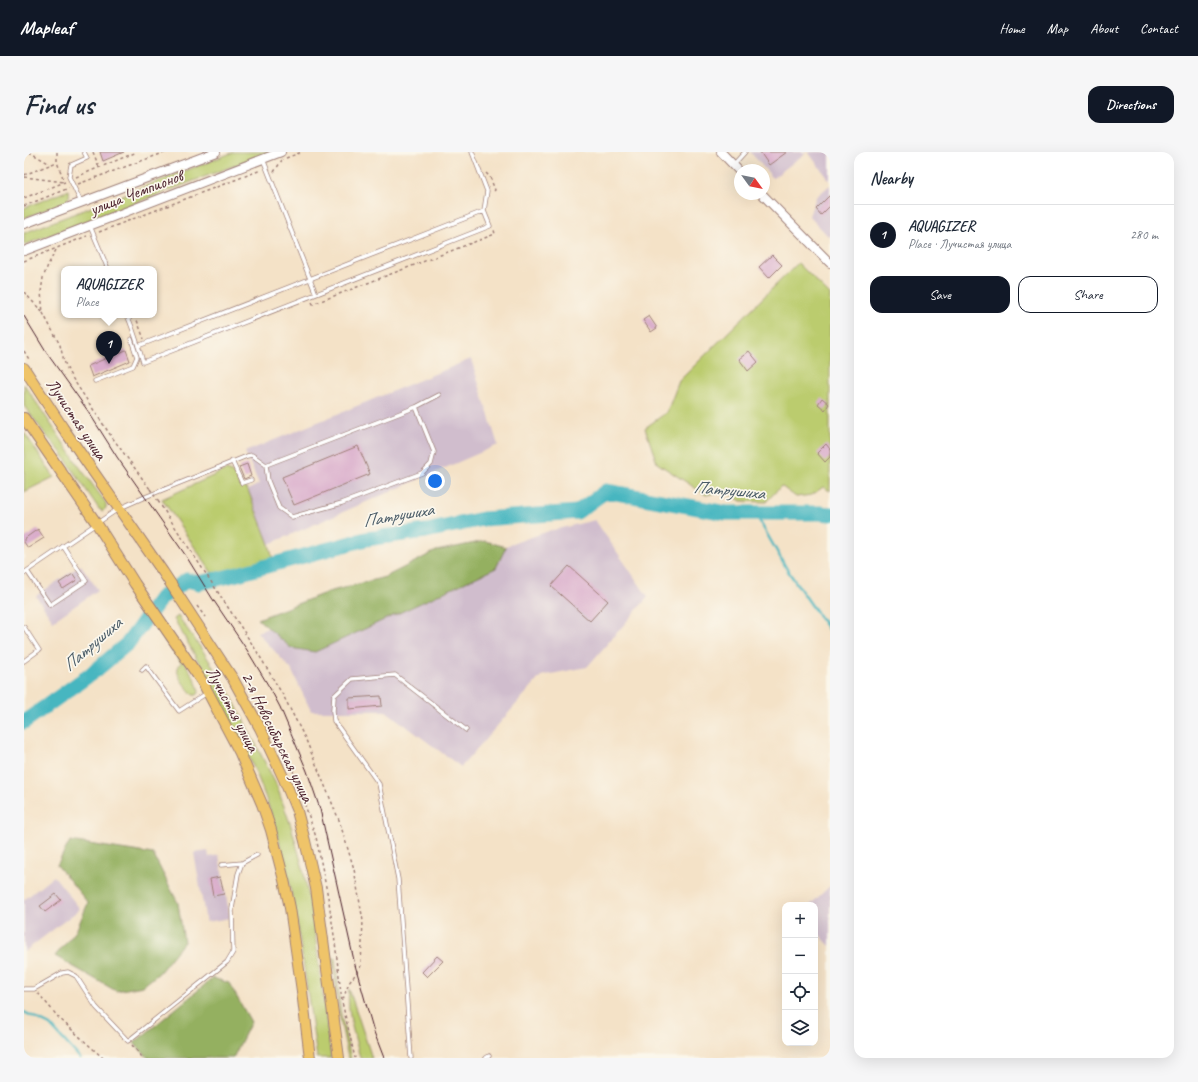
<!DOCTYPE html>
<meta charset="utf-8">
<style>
body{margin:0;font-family:Caveat,sans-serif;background:#f6f6f7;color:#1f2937}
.controls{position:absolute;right:12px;bottom:12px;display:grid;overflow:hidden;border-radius:8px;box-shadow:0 4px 16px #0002}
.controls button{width:36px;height:36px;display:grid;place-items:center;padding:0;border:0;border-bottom:1px solid #e0e1e3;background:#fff;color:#1f2937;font:20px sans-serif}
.compass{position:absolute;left:710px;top:12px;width:36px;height:36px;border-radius:50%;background:#fff;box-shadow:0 4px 16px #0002;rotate:123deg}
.you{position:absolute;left:411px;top:329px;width:14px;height:14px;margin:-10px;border:3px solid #fff;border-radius:50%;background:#1a73e8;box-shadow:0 0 0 6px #1a73e833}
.badge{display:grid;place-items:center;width:26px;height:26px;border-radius:50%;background:#111827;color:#fff;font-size:13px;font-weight:700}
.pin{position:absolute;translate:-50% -33px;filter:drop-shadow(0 1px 2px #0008)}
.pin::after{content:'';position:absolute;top:21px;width:14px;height:12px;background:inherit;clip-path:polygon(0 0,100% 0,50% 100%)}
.popup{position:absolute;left:37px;top:114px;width:96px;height:52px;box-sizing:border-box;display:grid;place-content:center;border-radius:8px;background:#fff;filter:drop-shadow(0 1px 3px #0005);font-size:13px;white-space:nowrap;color:#747a83}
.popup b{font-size:15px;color:#1f2937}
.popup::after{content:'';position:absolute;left:50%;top:100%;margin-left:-8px;border:8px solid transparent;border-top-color:#fff}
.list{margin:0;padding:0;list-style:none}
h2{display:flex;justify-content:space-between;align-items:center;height:52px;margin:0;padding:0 16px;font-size:17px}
h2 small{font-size:13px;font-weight:400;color:#747a83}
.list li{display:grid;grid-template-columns:26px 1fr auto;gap:12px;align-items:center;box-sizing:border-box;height:60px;padding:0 16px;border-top:1px solid #e0e1e3}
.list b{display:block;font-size:15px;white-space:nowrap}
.list p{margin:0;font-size:13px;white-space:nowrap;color:#747a83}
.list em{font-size:13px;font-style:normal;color:#747a83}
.actions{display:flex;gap:8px;padding:12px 16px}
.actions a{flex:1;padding:9px 0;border:1px solid #111827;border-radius:12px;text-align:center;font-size:14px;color:#111827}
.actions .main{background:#111827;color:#fff}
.icon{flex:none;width:22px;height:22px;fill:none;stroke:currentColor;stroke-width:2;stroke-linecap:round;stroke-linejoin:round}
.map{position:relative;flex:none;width:806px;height:906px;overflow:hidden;border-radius:12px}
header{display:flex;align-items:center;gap:24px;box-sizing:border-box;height:56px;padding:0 20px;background:#111827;color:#fff}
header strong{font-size:19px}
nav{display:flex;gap:22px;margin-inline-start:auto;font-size:14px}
.intro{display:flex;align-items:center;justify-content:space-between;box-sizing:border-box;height:96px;padding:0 24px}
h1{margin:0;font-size:28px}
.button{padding:10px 18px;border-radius:12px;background:#111827;color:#fff;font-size:14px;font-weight:700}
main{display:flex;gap:24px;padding:0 24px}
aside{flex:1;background:#fff;border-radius:12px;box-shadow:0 4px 16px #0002}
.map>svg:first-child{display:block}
</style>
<header>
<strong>Mapleaf</strong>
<nav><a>Home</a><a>Map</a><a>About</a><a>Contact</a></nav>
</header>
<div class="intro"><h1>Find us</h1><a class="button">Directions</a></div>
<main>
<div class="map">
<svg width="806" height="906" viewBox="0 0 806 906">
<rect width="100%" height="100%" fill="#fbf7ec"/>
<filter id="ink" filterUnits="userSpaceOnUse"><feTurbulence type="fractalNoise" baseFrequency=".025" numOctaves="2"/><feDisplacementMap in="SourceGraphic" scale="8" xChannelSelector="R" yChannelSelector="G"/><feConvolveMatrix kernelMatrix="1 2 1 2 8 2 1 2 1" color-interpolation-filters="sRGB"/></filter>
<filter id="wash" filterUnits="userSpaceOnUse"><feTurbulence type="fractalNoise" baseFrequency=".012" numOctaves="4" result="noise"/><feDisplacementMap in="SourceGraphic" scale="16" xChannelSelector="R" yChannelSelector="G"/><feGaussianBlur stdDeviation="0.9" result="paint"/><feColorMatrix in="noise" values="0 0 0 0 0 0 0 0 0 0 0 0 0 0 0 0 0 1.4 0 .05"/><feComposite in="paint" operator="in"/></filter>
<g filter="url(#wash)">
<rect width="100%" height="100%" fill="#f4e2c7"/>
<path fill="#d0bdcd" d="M 726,0 L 783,0 L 749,26 Z
M 784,0 L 806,0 L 806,29 Z
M 806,33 L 806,86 L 785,64 L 792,45 Z
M 447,207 L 474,293 L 245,392 L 224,338 L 235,332 L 221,300 Z
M 571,368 L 624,445 L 563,515 L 517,524 L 437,615 L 362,559 L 287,559 L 267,517 L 233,480 L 525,379 Z
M 57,413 L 74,438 L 29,469 L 12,444 Z
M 184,699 L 185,705 L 195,703 L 206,766 L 182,770 L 170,701 Z
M 30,724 L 56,757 L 0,800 L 0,748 Z
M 806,734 L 806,794 L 791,778 L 791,753 L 786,753 Z"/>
<path fill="#bbcc6e" stroke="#82764c" d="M 210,0 L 246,0 L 0,93 L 0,81 Z
M 45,38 C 46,43 45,46 42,50 L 0,66 L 0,56 Z
M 774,111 L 806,143 L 806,339 L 799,335 L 788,343 L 772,345 L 757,334 L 742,350 L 717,349 L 708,343 L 709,337 L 682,343 L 633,311 L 621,276 L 643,260 L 655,229 Z
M 0,232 L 57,317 L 82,351 L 82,356 L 79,359 L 75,357 L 36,299 L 22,283 L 0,254 Z
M 0,280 L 30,325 L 0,340 Z
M 202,318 C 211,320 213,326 216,334 L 220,334 L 224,338 L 245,392 L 249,408 L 190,424 L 138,347 Z
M 154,464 L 179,499 L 205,540 L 252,632 L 267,674 L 278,713 L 288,759 L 307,906 L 293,906 C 279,813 270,716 235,628 C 227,608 217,589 207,571 C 189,535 170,501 150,467 Z
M 135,476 C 146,491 174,524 175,541 L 173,543 L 169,543 C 162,534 147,521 157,511 L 133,478 Z
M 309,806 L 311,806 L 317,863 L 327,906 L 324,906 L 315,862 Z
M 325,837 L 348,906 L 336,906 C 331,884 322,860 325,837 Z"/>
<path fill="#94b061" stroke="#6f6846" d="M 461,389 L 482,395 L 472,416 L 291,500 L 267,496 L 234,467 L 304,440 L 361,425 L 412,399 Z
M 46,689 L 129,702 L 154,751 L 160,790 L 135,821 L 119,834 L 92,839 L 31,804 L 52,779 L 64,751 L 33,713 Z
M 189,826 L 205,831 L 227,870 L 209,906 L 124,906 L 110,891 Z"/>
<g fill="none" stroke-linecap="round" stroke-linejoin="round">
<path stroke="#47b6c0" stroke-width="2.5" d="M 731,361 L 764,419 L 806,480
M 0,860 L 26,873 L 56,906"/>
<path stroke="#47b6c0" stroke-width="15" d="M 0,570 L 71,519 L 104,491 L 137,446 L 163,428 L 175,431 L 210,423 L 342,387 L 402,379 L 459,367 L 553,360 L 582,339 L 702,361 L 795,361 L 806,362"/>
</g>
<g id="blocks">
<path fill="#d9accb" d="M 76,0 L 100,0 L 79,9 Z
M 736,0 L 763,0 L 745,13 Z
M 806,43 L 806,54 L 797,63 L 792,57 Z
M 748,103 L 758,113 L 745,126 L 735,115 Z
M 625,164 L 633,176 L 627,180 L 619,168 Z
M 102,198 L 106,209 L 68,225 L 64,214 Z
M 725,199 L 734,210 L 724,219 L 715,207 Z
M 798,246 L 805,252 L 801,258 L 794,252 Z
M 802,292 L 806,297 L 806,305 L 801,310 L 793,301 Z
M 334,294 L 346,322 L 270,353 L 258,325 Z
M 223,312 L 227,324 L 220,327 L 215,315 Z
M 14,377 L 20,386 L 4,396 L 0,390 L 0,387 Z
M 545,414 L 584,449 L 566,469 L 527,434 Z
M 49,422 L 53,428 L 39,437 L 35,431 Z
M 357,544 L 358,554 L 325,557 L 325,546 Z
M 196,725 L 200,742 L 189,744 L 186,727 Z
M 32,742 L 37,748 L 21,760 L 16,754 Z
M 413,804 L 419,809 L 403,825 L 398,820 Z"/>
</g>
</g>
<g filter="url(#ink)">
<use href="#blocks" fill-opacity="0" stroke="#9f8079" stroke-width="1"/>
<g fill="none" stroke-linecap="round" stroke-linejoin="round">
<defs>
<path id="service" d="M 448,0 L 463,39 L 460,59
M 239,7 L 292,142
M 710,12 L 721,0
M 57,50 L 45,25 L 47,13 L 63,6 L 60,0
M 66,74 L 84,117
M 103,163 C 110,178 114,194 119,210 L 466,74 L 460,59 L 114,194
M 71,229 L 109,214 L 113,205 L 107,187
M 208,309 L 218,331 L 227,328
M 242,313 L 392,255
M 3,419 L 26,453 L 62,429 L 39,394
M 0,421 L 94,357 L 121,345 L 223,304 L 228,303 L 242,313 L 244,329 L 255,356 L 268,365 L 318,351 L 398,321 L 407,312 L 410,300 L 392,255 L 415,243
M 0,475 L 15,498 L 0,509
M 118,518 L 122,514 L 155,559 L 183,541
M 197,713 L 218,711
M 0,837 L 10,837 L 38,821 L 44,820 L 52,824 L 72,855 L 104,889 L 203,810 L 209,800 L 208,757 L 214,722 L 218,711 L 233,703
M 387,906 L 374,727 L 355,632 L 310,569 L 309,559 L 310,544 L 328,527 L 371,523 L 442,578
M 462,906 L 465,904"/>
<path id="tertiary" d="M 697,0 L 716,20
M 738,42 L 806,111
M 0,72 L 192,0
M 0,99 L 257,0"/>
<path id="primary" d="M 0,216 L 39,276 L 139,420 L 209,527 L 236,576 L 260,627 L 273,659 L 281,689 L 292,736 L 315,906
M 0,266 L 73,372 L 111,432 L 179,531 L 216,601 L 238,652 L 247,678 L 260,728 L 266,756 L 278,839 L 286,906"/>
</defs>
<use href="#service" stroke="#9f8079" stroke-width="5"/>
<use href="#tertiary" stroke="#9f8079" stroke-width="10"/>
<use href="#primary" stroke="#9f8079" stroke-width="12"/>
<path stroke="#9f8079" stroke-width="1.5" stroke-dasharray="3 3" stroke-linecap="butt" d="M 5,0 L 26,12
M 33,0 L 33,10 L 39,26
M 69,0 L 75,15
M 0,5 L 2,0
M 262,6 L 278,0
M 250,20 L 258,8
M 462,21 L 466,25 L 471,38 L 469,40
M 0,23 L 33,10
M 0,25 L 40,30
M 52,25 L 113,0
M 54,32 L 142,0
M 0,46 L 41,30
M 0,54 L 45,36
M 75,80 L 237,18
M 32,98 L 24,113 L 19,126 L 17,140 L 19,161 L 36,193 L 40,209 L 45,221 L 85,281 L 126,337
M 0,109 L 63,84
M 0,140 L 19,161
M 288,150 L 289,152 L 471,82 L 470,78
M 111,163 L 120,187
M 0,199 L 6,209
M 134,349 L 232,498 L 260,545 L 282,588 L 315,668 L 330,717 L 339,769 L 337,813 L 336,816 L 325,831 L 318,850
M 173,454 L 181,465
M 257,597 L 270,621 L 292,685 L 305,750 L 311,790 L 318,850 L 331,906
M 14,841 L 35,866 L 79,906
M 108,893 L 119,906"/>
<use href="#service" stroke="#fff" stroke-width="3.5"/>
<use href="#tertiary" stroke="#fff" stroke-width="8"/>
<use href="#primary" stroke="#efc469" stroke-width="10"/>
<path stroke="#4a1f2b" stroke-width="1" d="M 0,164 L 22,200 L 64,259 L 93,305 L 162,404 L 188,446 L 223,498 L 247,538 L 256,555 L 283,619 L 296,657 L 331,813 L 350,880 L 360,906"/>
<path stroke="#9f8079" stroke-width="1.5" stroke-dasharray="3 3" stroke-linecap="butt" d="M 126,337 L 134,349"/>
</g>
</g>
<g text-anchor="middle" stroke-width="3.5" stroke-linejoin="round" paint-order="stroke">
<g font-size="17" fill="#4a1f2b" stroke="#fbf7ec">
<text transform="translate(112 40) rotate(-21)" y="6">улица Чемпионов</text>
<text transform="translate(53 267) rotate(56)" y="6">Лучистая улица</text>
<text transform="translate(209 557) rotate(62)" y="6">Лучистая улица</text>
<text transform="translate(254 585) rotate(64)" y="6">2-я Новосибирская улица</text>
</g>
<g font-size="18" font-style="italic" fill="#495b67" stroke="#fbf7ec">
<text transform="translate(705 338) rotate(5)" y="6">Патрушиха</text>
<text transform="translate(374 363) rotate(-10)" y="6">Патрушиха</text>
<text transform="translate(68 492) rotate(-41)" y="6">Патрушиха</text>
</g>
</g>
</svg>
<div class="controls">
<button>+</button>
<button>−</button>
<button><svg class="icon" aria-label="locate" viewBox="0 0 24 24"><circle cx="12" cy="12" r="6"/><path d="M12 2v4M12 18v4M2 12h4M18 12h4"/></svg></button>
<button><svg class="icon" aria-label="layers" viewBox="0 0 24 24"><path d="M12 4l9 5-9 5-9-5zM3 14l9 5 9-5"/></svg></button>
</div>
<svg class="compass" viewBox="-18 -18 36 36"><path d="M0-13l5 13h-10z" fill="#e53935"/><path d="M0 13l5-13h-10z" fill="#747a83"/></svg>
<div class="you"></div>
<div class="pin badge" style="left:85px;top:212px">1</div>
<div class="popup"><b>AQUAGIZER</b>Place</div>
</div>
<aside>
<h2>Nearby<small></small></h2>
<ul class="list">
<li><span class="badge">1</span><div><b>AQUAGIZER</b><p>Place · Лучистая улица</p></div><em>280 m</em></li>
</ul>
<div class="actions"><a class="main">Save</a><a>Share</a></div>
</aside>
</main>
